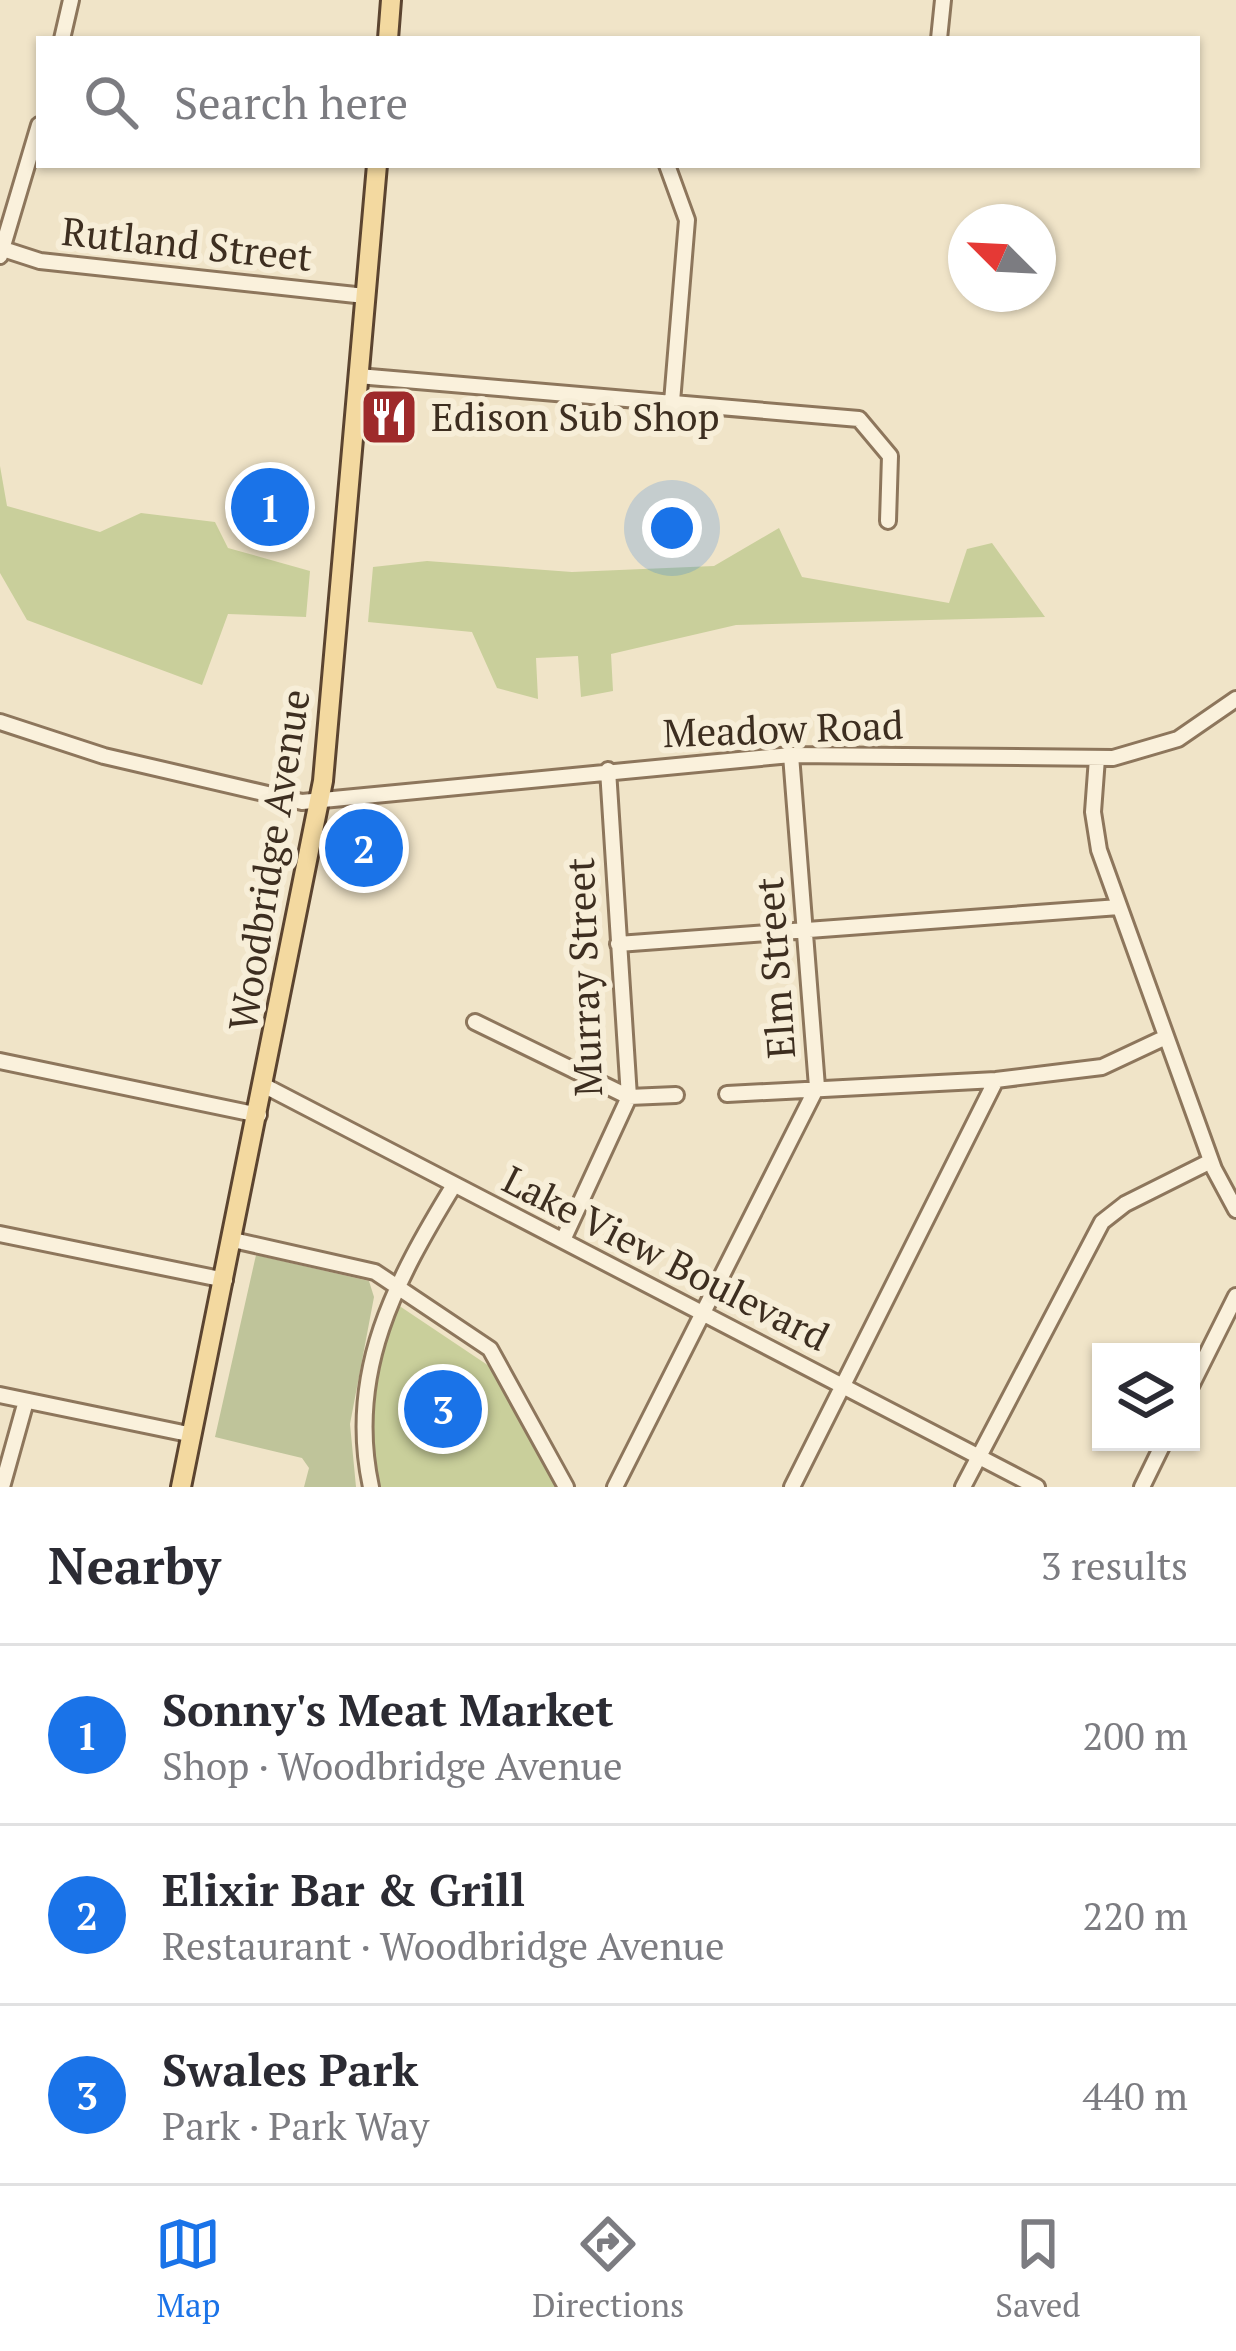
<!DOCTYPE html>
<meta charset="utf-8">
<style>
body{margin:0;font-family:"PT Serif",serif;background:#f7f7f7;color:#2b2b33}
.controls{position:absolute;right:36px;bottom:36px;display:grid;overflow:hidden;border-radius:0px;box-shadow:0 3px 9px #0004}
.controls button{width:108px;height:108px;display:grid;place-items:center;padding:0;border:0;border-bottom:3px solid #e1e1e2;background:#fff;color:#2b2b33;font:60px sans-serif}
.compass{position:absolute;left:948px;top:204px;width:108px;height:108px;border-radius:50%;background:#fff;box-shadow:0 3px 9px #0004;rotate:294deg}
.you{position:absolute;left:672px;top:528px;width:42px;height:42px;margin:-30px;border:9px solid #fff;border-radius:50%;background:#1a73e8;box-shadow:0 0 0 18px #1a73e833}
.badge{display:grid;place-items:center;width:78px;height:78px;border-radius:50%;background:#1a73e8;color:#fff;font-size:39px;font-weight:700}
.pin{position:absolute;translate:-50% -50%;border:6px solid #fff;box-shadow:0 3px 12px #0006}
.list{margin:0;padding:0;list-style:none}
h2{display:flex;justify-content:space-between;align-items:center;height:156px;margin:0;padding:0 48px;font-size:51px}
h2 small{font-size:39px;font-weight:400;color:#7c7c81}
.list li{display:grid;grid-template-columns:78px 1fr auto;gap:36px;align-items:center;box-sizing:border-box;height:180px;padding:0 48px;border-top:3px solid #e1e1e2}
.list b{display:block;font-size:45px;white-space:nowrap}
.list p{margin:0;font-size:39px;white-space:nowrap;color:#7c7c81}
.list em{font-size:39px;font-style:normal;color:#7c7c81}
.icon{flex:none;width:66px;height:66px;fill:none;stroke:currentColor;stroke-width:2;stroke-linecap:round;stroke-linejoin:round}
.map{position:relative;flex:none;width:1236px;height:1487px;overflow:hidden}
.search{position:absolute;background:#fff;box-shadow:0 3px 9px #0004;left:36px;right:36px;top:36px;height:132px;display:flex;align-items:center;gap:30px;box-sizing:border-box;padding:0 42px;border-radius:0px;color:#7c7c81;font-size:45px}
.sheet{height:696px;background:#fff}
nav{display:flex;justify-content:space-around;align-items:center;box-sizing:border-box;height:168px;border-top:3px solid #e1e1e2;background:#fff;font-size:33px;color:#7c7c81}
nav a{display:grid;justify-items:center;gap:6px}
nav .on{color:#1a73e8}
.map>svg:first-child{display:block}
</style>
<div class="map">
<svg width="1236" height="1487" viewBox="0 0 1236 1487">
<rect width="100%" height="100%" fill="#f0e4c8"/>
<path fill="#c9cf9b" d="M 0,466 L 7,506 L 100,532 L 141,513 L 215,522 L 228,548 L 310,571 L 306,617 L 228,614 L 202,685 L 27,620 L 0,573 Z
M 779,528 L 802,577 L 949,603 L 967,549 L 992,543 L 1045,617 L 736,625 L 611,654 L 613,691 L 581,697 L 578,656 L 536,658 L 538,699 L 497,688 L 472,632 L 368,622 L 373,567 L 427,561 L 572,572 L 714,566 Z
M 395,1303 L 492,1368 L 559,1487 L 379,1487 C 361,1415 376,1372 395,1303 Z"/>
<path fill="#bfc49a" d="M 256,1255 L 369,1281 L 374,1297 L 350,1424 L 356,1487 L 304,1487 L 309,1468 L 302,1458 L 215,1437 Z"/>
<g fill="none" stroke-linecap="round" stroke-linejoin="round">
<defs>
<path id="minor" d="M 62,39 L 71,0
M 939,39 L 943,0
M 667,165 L 687,220 L 672,402
M 3,249 L 40,261 L 365,296
M 0,256 L 39,125
M 358,376 L 859,419 L 890,456 L 888,521
M 0,722 L 104,756 L 302,802 L 791,755 L 1113,758 L 1178,739 L 1236,699
M 1097,758 L 1093,812 L 1099,850 L 1214,1169 L 1236,1210
M 618,944 L 1119,907
M 475,1022 L 629,1097 L 676,1095
M 0,1061 L 259,1115
M 265,1086 L 1037,1487
M 727,1094 L 996,1080 L 1102,1067 L 1166,1037
M 0,1234 L 225,1280
M 233,1240 L 375,1272 L 490,1349 L 566,1487
M 563,1240 L 629,1097 L 608,770
M 1191,1386 L 1236,1296
M 0,1395 L 193,1435
M 2,1487 L 26,1401
M 371,1487 C 346,1372 396,1280 454,1185
M 615,1487 L 817,1087 L 791,755
M 792,1487 L 996,1080
M 963,1487 L 1102,1222 L 1125,1204 L 1211,1161
M 1142,1487 L 1164,1442"/>
<path id="major" d="M 388,39 L 391,0
M 181,1487 L 323,781 L 377,165"/>
</defs>
<use href="#minor" stroke="#8d765c" stroke-width="20"/>
<use href="#major" stroke="#5b4430" stroke-width="24"/>
<use href="#minor" stroke="#faf1dc" stroke-width="14"/>
<use href="#major" stroke="#f3d9a0" stroke-width="18"/>
</g>
<defs>
<symbol id="restaurant-square" viewBox="-11 -11 22 22"><rect x="-9" y="-9" width="18" height="18" rx="4" fill="#9e2a2b" stroke="#f7eed8"/><path d="M-5-6h1v4h1v-4h1v4h1v-4h1v5L-1.5 .5V6h-2V.5L-5-1ZM5-6V6H3V1.5H1.5Q1.5-4 5-6Z" fill="#fff"/></symbol>
</defs>
<g fill-rule="evenodd">
<use href="#restaurant-square" x="356" y="384" width="66" height="66"/>
</g>
<g text-anchor="middle" stroke-width="12" stroke-linejoin="round" paint-order="stroke">
<g font-size="39" fill="#3d2e20" stroke="#f7eed8">
<text transform="translate(187 244) rotate(6)" y="14">Rutland Street</text>
<text transform="translate(783 729) rotate(-2)" y="14">Meadow Road</text>
<text transform="translate(269 860) rotate(-81)" y="14">Woodbridge Avenue</text>
<text transform="translate(775 968) rotate(-94)" y="14">Elm Street</text>
<text transform="translate(584 977) rotate(-92)" y="14">Murray Street</text>
<text transform="translate(666 1258) rotate(27)" y="14">Lake View Boulevard</text>
</g>
<g font-size="39" fill="#3d2e20" stroke="#f7eed8" text-anchor="start">
<text x="431" y="431">Edison Sub Shop</text>
</g>
</g>
</svg>
<div class="controls">
<button><svg class="icon" aria-label="layers" viewBox="0 0 24 24"><path d="M12 4l9 5-9 5-9-5zM3 14l9 5 9-5"/></svg></button>
</div>
<svg class="compass" viewBox="-18 -18 36 36"><path d="M0-13l5 13h-10z" fill="#e53935"/><path d="M0 13l5-13h-10z" fill="#7c7c81"/></svg>
<div class="you"></div>
<div class="pin badge" style="left:270px;top:507px">1</div>
<div class="pin badge" style="left:364px;top:848px">2</div>
<div class="pin badge" style="left:443px;top:1409px">3</div>
<div class="search"><svg class="icon" aria-label="search" viewBox="0 0 24 24"><circle cx="10" cy="10" r="6"/><path d="M15 15l6 6"/></svg>Search here</div>
</div>
<section class="sheet">
<h2>Nearby<small>3 results</small></h2>
<ul class="list">
<li><span class="badge">1</span><div><b>Sonny's Meat Market</b><p>Shop · Woodbridge Avenue</p></div><em>200 m</em></li>
<li><span class="badge">2</span><div><b>Elixir Bar &amp; Grill</b><p>Restaurant · Woodbridge Avenue</p></div><em>220 m</em></li>
<li><span class="badge">3</span><div><b>Swales Park</b><p>Park · Park Way</p></div><em>440 m</em></li>
</ul>
</section>
<nav>
<a class="on"><svg class="icon" aria-label="map" viewBox="0 0 24 24"><path d="M3 6l6-2 6 2 6-2v14l-6 2-6-2-6 2zM9 4v14M15 6v14"/></svg>Map</a>
<a><svg class="icon" aria-label="directions" viewBox="0 0 24 24"><path d="M12 3l9 9-9 9-9-9zM9 14v-3h6M13 9l2 2-2 2"/></svg>Directions</a>
<a><svg class="icon" aria-label="saved" viewBox="0 0 24 24"><path d="M7 4h10v16l-5-4-5 4z"/></svg>Saved</a>
</nav>
